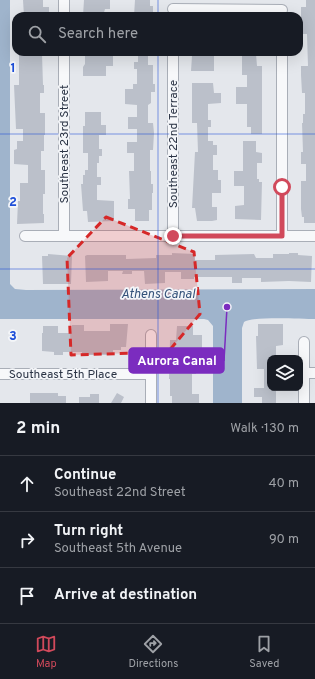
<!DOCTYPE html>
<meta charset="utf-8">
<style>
body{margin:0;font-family:Overpass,sans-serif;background:#20242c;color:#f1f3f6}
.controls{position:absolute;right:12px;bottom:12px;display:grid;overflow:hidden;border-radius:8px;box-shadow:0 4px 16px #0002}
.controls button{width:36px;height:36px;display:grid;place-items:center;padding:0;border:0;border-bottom:1px solid #363941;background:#171b24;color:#f1f3f6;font:20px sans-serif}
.stop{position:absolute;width:12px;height:12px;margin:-9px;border:3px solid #d1495b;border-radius:50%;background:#fff}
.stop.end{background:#d1495b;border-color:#fff;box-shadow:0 1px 4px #0008}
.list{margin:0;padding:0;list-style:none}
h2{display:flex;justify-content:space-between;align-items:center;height:52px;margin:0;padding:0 16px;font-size:17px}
h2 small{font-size:13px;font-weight:400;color:#9ea1a6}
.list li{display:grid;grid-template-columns:26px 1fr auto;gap:12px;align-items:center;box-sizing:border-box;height:56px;padding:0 16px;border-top:1px solid #363941}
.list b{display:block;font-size:15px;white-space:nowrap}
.list p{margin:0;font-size:13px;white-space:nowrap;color:#9ea1a6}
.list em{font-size:13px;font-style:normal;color:#9ea1a6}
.icon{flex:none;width:22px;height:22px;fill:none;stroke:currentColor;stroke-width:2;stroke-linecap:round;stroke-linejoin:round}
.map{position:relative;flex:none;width:315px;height:403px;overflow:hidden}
.search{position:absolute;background:#171b24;box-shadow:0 4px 16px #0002;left:12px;right:12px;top:12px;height:44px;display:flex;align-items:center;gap:10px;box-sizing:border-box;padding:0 14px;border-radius:12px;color:#9ea1a6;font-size:15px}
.sheet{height:220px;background:#171b24}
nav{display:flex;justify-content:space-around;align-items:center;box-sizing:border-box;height:56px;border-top:1px solid #363941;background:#171b24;font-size:11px;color:#9ea1a6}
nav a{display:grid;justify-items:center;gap:2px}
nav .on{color:#d1495b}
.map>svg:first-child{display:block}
</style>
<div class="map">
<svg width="315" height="403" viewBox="0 0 315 403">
<rect width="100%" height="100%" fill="#e4e7ec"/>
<path fill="#9fb4cc" d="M 0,0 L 10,0 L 10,284 L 15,289 L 26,290 L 315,289 L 315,319 C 302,319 252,316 244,322 L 242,328 L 242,403 L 213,403 L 213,326 L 208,320 L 204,319 L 0,319 Z"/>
<path fill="#bbc0ca" d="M 23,0 L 43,0 L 43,7 L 49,7 L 49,16 L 24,16 Z
M 84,0 L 110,0 L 110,9 L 105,9 L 103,16 L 83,16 Z
M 135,0 L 150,0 L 150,6 L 153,6 L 153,16 L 134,16 Z
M 306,0 L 315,0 L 315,223 L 304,223 L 304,217 L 302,217 L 301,209 L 301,181 L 306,181 L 306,164 L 301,164 L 301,152 L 303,152 L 302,123 L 303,123 L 303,114 L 305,114 L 305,93 L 302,93 L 301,75 L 301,66 L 308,66 L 307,34 L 301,34 L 301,7 L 306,7 Z
M 85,53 L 113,54 L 113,66 L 106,66 L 106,76 L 83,76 L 83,67 L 85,64 Z
M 25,54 L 42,54 L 43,85 L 44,85 L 44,93 L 40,93 L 40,113 L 45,113 L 45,135 L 44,135 L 44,151 L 41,151 L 41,170 L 45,170 L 45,194 L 43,194 L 43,214 L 44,214 L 44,223 L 17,224 L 18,201 L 20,201 L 20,183 L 28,183 L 28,165 L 14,164 L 14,150 L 17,149 L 17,141 L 23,141 L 23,129 L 16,129 L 14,85 L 19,85 L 19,55 L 25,55 Z
M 242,54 L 256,54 L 257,66 L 262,66 L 262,134 L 251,134 L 251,127 L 247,127 L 247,104 L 236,104 L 236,87 L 247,87 L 247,75 L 242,75 Z
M 138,55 L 148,55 L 148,65 L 153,65 L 153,84 L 155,84 L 155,92 L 151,92 L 151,103 L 148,105 L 148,123 L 153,123 L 154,133 L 153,150 L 150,150 L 150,171 L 151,171 L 151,184 L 153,184 L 153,193 L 152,193 L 152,210 L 149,210 L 149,221 L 135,221 L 135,209 L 128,209 L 128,199 L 130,199 L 129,171 L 134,171 L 134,153 L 127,153 L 127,142 L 137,142 L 137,129 L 128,129 L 128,117 L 137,117 L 137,105 L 125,104 L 125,89 L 133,89 L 133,84 L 137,84 L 137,69 L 134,69 L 134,62 L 138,62 Z
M 192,56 L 214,56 L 214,71 L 191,71 Z
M 192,83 L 213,83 L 214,93 L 221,93 L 221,103 L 208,104 L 208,120 L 211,120 L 211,127 L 208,127 L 208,141 L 213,141 L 213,145 L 217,145 L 217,155 L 213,155 L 213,170 L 218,170 L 218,180 L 221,180 L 221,193 L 212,193 L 212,207 L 217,207 L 217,220 L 212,221 L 197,221 L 195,208 L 192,208 L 195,152 L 198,152 L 197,123 L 192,123 Z
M 85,112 L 101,112 L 101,125 L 106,125 L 106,135 L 99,135 L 99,149 L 102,149 L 102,156 L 99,156 L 99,163 L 97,163 L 97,177 L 101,177 L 101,185 L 97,185 L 97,200 L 114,201 L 114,221 L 88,222 L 87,211 L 83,211 L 81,184 L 83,184 L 83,175 L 85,175 L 85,170 L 88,170 L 88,153 L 83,153 L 83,126 L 85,126 Z
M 243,141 L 256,141 L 256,152 L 262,153 L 262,163 L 257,163 L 257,179 L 259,179 L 259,182 L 262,182 L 261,220 L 235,219 L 235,206 L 244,205 L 244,186 L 234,186 L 234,171 L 243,171 Z
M 172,253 L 195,254 L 195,260 L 215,260 L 215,255 L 254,254 L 256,258 L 273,258 L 273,254 L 289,254 L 289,253 L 298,253 L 298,255 L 312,256 L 311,282 L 289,281 L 261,282 L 261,278 L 242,278 L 242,283 L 232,283 L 232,277 L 194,277 L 194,279 L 181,279 L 181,272 L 165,272 L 165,283 L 145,284 L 144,271 L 132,271 L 132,274 L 122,274 L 123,271 L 108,271 L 108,281 L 86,282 L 85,256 L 87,255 L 126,255 L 126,259 L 156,258 L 156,255 L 172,255 Z
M 48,254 L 72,256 L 71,284 L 43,284 L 42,256 L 48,256 Z
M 110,324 L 128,324 L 126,347 L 121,347 L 121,350 L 113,350 L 113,355 L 82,355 L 82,352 L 63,352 L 63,355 L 54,355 L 54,352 L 42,351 L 42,333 L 43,333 L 43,326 L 58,326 L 58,333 L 71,333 L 72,325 L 84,325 L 84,331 L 110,331 Z
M 258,324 L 283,324 L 283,345 L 276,346 L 276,358 L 270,358 L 270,388 L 276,388 L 276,403 L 262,403 L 262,397 L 254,397 L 254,388 L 264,388 L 264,369 L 257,369 L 256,336 L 258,336 Z
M 177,326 L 193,326 L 193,335 L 202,335 L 202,348 L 196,348 L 196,374 L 192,374 L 192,394 L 199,394 L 199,403 L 172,403 L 172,396 L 170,396 L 170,379 L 169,379 L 170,340 L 176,340 Z
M 30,393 L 58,393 L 58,396 L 66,396 L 66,403 L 30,403 Z
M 117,393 L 124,397 L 121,403 L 111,403 Z
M 90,394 L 99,394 L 99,403 L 79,403 L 79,397 L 90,397 Z"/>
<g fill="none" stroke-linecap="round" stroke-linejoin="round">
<defs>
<path id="street" d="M 64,0 L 64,16
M 173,9 L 282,10
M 64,52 L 64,236
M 282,52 L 282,236
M 25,236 L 315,236
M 173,236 L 173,52
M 151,335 L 151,403
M 304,342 L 304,403
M 304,373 L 315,373
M 0,374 L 150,374"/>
</defs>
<use href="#street" stroke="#a9aeb7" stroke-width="12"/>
<use href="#street" stroke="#f7f8fa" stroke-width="10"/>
</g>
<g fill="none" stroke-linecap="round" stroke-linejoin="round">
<path stroke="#d1495b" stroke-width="5" d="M 173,236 L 282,236 L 282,187"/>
</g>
<path fill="#d62828" fill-opacity="0.2" stroke="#d62828" stroke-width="3" stroke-dasharray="8 5" stroke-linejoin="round" d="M 106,217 L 194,252 L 200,314 L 168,352 L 71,355 L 67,258 Z"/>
<path fill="none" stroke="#1d4ed8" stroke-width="1" stroke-opacity="0.55" d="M 158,0 L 158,16M 158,52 L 158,403M 0,134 L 315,134M 0,269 L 315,269"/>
<g text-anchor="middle" stroke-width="3.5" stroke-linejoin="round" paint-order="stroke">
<g font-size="12" fill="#2b3445" stroke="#f4f6f9">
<text transform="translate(64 144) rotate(-90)" y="4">Southeast 23rd Street</text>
<text transform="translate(173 144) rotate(-90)" y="4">Southeast 22nd Terrace</text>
<text x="63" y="378">Southeast 5th Place</text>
</g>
<g font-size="13" font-style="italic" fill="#34527a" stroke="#f4f6f9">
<text x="158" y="298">Athens Canal</text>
</g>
</g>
<g font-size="13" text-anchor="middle" font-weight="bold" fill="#1d4ed8" stroke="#f4f6f9" stroke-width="3.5" stroke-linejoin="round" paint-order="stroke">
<text x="13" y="72">1</text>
<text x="13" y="206">2</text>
<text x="13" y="340">3</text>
</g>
<path fill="none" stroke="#7b2cbf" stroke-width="1.5" d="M227 307L224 361"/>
<circle fill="#7b2cbf" stroke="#f4f6f9" stroke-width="1.5" cx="227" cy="307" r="4"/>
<rect fill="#7b2cbf" stroke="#7b2cbf" stroke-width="1.5" x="129" y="348" width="95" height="25" rx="4"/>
<g font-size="13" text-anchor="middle" font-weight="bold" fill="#fff">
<text x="177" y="365">Aurora Canal</text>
</g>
</svg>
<div class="controls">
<button><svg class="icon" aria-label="layers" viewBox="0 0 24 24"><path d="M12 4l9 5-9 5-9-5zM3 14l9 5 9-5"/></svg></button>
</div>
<div class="stop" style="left:282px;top:187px"></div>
<div class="stop end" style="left:173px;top:236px"></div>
<div class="search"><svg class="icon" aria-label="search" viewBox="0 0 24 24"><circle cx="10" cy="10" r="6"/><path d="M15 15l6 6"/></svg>Search here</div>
</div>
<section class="sheet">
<h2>2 min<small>Walk · 130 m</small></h2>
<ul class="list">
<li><svg class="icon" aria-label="ahead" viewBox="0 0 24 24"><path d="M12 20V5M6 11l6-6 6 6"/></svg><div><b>Continue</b><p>Southeast 22nd Street</p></div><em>40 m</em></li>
<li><svg class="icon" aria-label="right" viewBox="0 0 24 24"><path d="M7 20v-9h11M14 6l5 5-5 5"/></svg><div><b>Turn right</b><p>Southeast 5th Avenue</p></div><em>90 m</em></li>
<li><svg class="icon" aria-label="arrive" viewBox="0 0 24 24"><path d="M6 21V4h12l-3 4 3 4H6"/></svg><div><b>Arrive at destination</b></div></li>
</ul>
</section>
<nav>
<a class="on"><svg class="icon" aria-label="map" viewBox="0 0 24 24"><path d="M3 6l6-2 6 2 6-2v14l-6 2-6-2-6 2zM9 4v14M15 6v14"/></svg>Map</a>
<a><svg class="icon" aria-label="directions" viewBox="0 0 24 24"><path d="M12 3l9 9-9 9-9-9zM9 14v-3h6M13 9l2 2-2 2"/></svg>Directions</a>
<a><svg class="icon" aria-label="saved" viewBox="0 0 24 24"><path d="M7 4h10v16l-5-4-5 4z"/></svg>Saved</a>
</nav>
